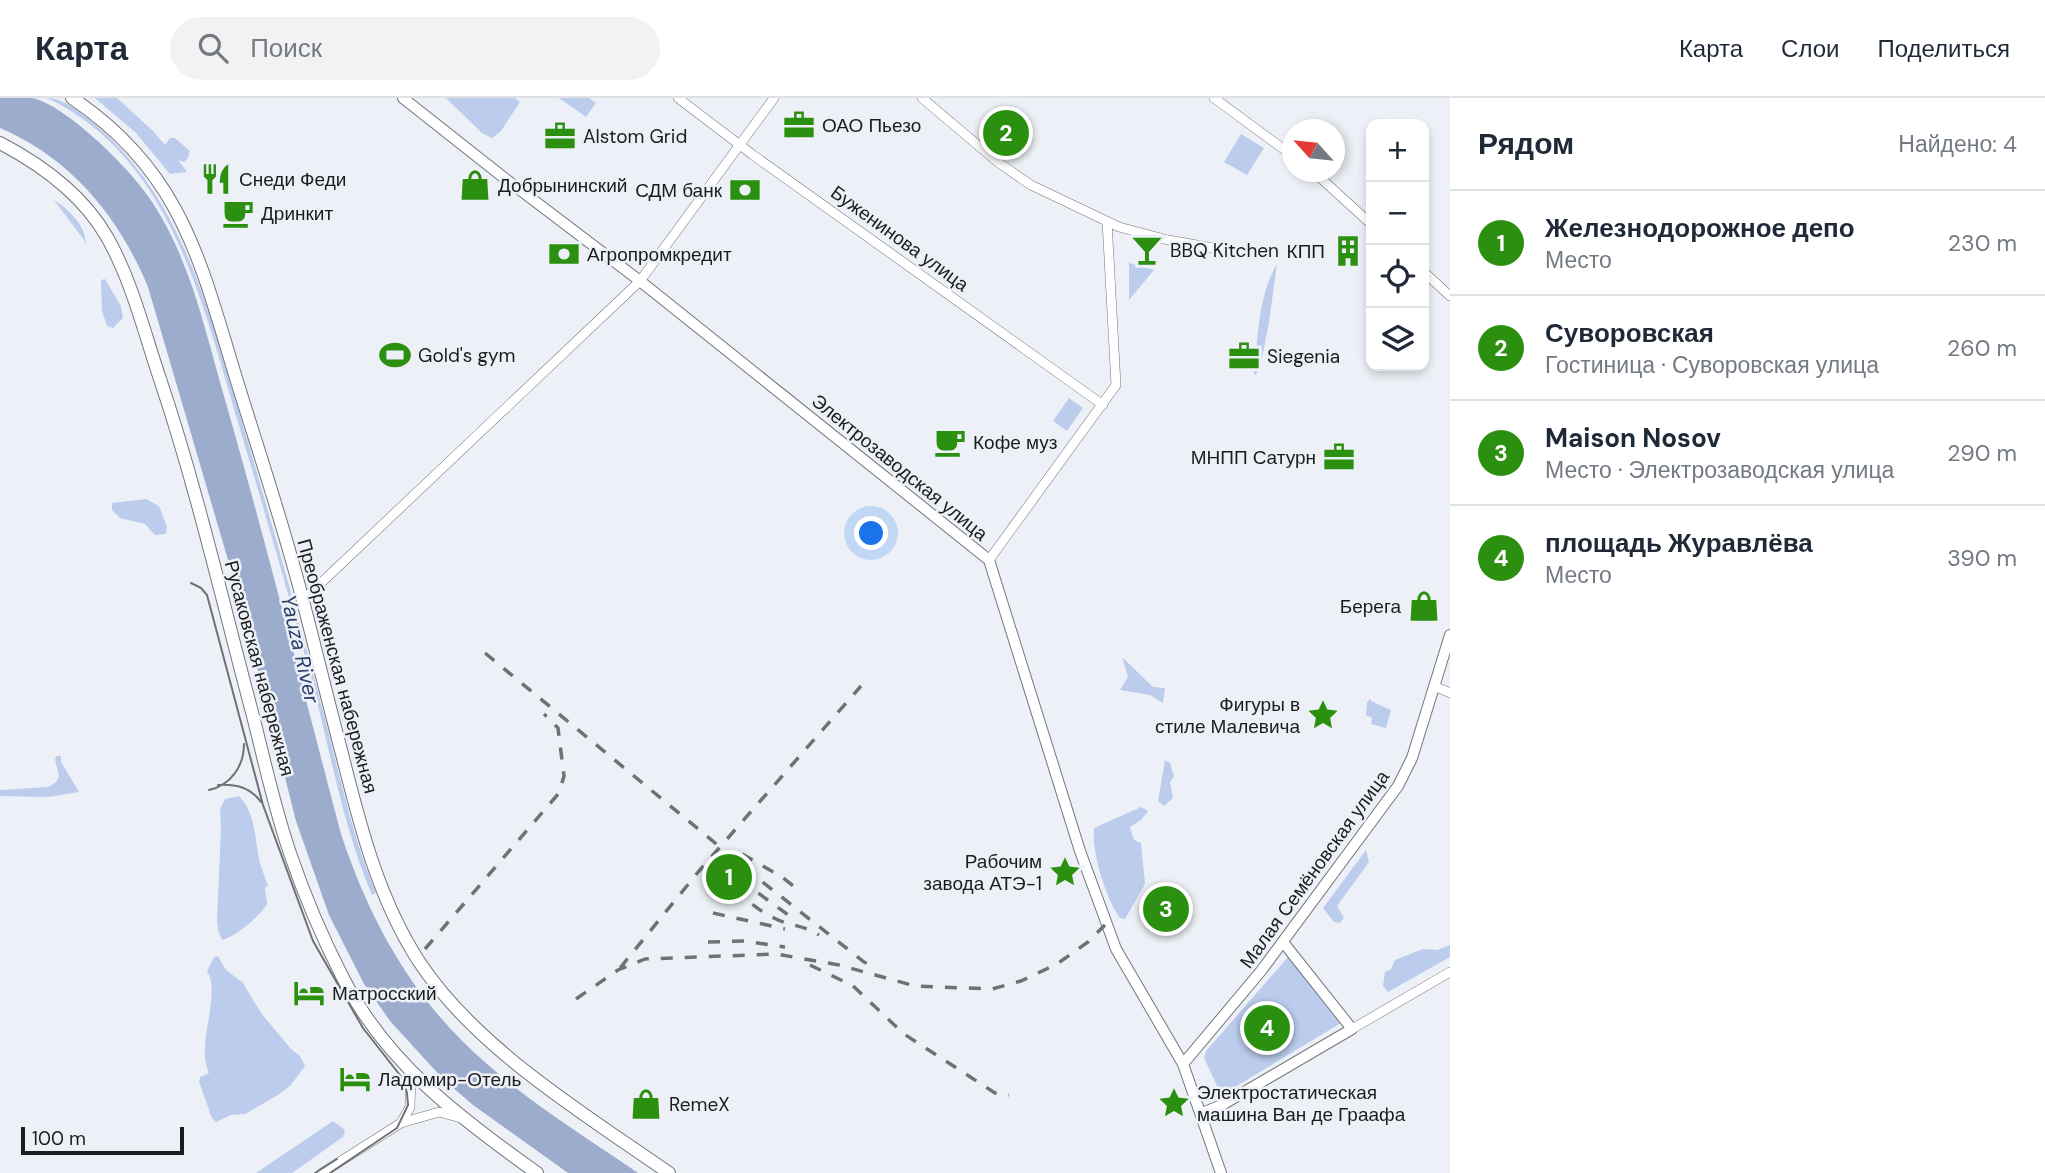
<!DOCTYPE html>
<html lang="ru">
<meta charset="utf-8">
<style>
body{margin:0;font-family:"DM Sans",sans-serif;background:#f2f2f3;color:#1f2937}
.controls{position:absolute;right:21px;top:21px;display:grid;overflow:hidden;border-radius:14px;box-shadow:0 4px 10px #0003}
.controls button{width:63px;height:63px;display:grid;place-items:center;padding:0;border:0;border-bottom:2px solid #e0e1e3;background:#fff;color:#1f2937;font:35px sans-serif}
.compass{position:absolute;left:1282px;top:21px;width:63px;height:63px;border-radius:50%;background:#fff;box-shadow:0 4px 10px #0003;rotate:297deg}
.scale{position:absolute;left:21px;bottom:18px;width:163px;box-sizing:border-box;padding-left:7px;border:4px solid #1a1c1e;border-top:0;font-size:19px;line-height:24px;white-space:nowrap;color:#1a1c1e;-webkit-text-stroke:5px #edf1f7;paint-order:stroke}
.you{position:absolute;left:872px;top:436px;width:24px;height:24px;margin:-18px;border:5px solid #fff;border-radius:50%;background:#1a73e8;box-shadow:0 0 0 10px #1a73e833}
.badge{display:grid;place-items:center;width:46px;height:46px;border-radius:50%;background:#2b9010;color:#fff;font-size:23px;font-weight:700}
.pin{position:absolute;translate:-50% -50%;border:4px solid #fff;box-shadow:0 2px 7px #0006}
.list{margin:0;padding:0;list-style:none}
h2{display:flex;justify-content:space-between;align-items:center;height:91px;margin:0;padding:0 28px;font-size:30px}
h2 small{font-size:23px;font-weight:400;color:#747a83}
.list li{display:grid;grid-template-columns:46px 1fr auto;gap:21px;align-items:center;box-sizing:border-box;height:105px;padding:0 28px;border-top:2px solid #e0e1e3}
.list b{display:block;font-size:26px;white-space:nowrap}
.list p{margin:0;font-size:23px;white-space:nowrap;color:#747a83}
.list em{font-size:23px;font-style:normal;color:#747a83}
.icon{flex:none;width:38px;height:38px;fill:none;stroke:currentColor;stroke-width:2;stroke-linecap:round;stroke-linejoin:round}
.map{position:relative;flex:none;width:1450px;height:1075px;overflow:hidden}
header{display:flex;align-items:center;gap:42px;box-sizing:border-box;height:98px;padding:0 35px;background:#fff;border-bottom:2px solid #e0e1e3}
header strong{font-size:33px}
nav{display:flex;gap:38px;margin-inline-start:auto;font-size:24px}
.search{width:490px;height:63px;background:#f2f2f3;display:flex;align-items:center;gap:18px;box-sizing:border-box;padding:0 24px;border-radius:38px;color:#747a83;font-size:26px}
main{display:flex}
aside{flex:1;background:#fff}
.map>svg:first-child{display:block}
</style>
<header>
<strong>Карта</strong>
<div class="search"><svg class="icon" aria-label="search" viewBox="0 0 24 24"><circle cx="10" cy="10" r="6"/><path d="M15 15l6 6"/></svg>Поиск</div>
<nav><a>Карта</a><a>Слои</a><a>Поделиться</a></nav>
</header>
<main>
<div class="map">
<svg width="1450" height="1075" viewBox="0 0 1450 1075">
<rect width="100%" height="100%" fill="#edf1f7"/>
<path fill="#bbcced" d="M 47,0 C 63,0 80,14 92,24 C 179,96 206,203 237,307 C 266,405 294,503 320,602 C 338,667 350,733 376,795 L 372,797 C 346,736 334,672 318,608 C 294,514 267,421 239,328 C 203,208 172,59 47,0 Z
M 95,0 L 117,0 L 153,33 L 165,47 L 170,40 L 175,40 L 190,53 L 188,60 L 184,64 L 178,62 L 187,74 L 170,76 L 136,35 Z
M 446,0 L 515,0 L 520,4 L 501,33 L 492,40 L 482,35 Z
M 559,0 L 589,0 L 596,5 L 586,19 Z
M 1241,36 L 1264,50 L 1247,77 L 1224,64 Z
M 54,102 C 67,110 89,130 85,147 L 84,142 Z
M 1129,165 L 1154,172 L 1129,202 Z
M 1277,166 L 1269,224 L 1262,260 L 1256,277 L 1254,276 C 1258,240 1258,198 1277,166 Z
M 105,181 L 121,208 L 123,220 L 113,230 L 107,228 L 102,213 L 101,182 Z
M 1069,300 L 1083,310 L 1067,333 L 1053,323 Z
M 146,401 L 159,408 L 167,429 L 166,436 L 155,437 L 145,426 L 120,420 L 112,412 L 112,405 Z
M 1122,559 L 1153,589 L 1165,590 L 1163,605 L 1150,597 L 1120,592 L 1128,579 Z
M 1370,600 L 1371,603 L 1391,612 L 1386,630 L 1371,626 L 1372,620 L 1366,617 L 1367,605 Z
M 57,658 L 61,658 L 61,664 L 79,694 L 48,699 L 0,698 L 0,692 L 48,689 L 55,685 L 59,679 L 55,661 Z
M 1165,662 L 1170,665 L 1174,678 L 1170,684 L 1173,700 L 1164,708 L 1158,703 Z
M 239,698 C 255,714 255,740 259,761 C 261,770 265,779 268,788 L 265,790 L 267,806 C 260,818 236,839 222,842 L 218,832 L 217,823 L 221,730 L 220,711 L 225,701 Z
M 1141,709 L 1148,713 L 1141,722 L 1130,729 L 1134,742 L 1141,745 L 1145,786 L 1125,821 L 1120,820 C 1106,801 1091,753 1094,730 Z
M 1366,752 L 1369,764 L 1337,808 L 1344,820 L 1340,825 L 1334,824 L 1323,810 Z
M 1450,847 L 1450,859 L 1388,894 L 1383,888 L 1385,874 L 1391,871 L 1395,862 L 1423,851 L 1437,852 Z
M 218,858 L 225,871 L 243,885 L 261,915 L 291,951 L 300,958 L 305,968 L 290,988 L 278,997 L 245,1016 L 231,1017 L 216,1024 L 212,1020 L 199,984 L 200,979 L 209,975 C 195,946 222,897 207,873 L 214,859 Z
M 1288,859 L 1341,925 L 1225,995 L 1220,994 L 1204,960 L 1206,953 Z
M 333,1023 L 345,1032 L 343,1039 L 292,1075 L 256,1075 Z"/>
<path fill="#9baccc" d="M 0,0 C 10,0 22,0 32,0 C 64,6 126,67 145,94 C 190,155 205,234 226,305 C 267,448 303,592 341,736 C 371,826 414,903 487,966 C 533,1007 587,1040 638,1075 L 568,1075 L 473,1007 L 444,982 L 390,923 L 364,886 L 329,817 L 296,723 L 243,513 L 148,189 C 119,119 71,60 0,30 Z"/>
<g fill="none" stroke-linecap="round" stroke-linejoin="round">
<defs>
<path id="minor" d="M 678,0 L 753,57 L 1103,307
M 922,0 L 999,65 L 1031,87 L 1119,129 L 1168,142 L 1231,153
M 1214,0 L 1293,58
M 1314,74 L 1371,126
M 1424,174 L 1450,198
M 989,462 L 1116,287 L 1107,123
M 303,502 L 640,183 L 774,0
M 1434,588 L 1450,595
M 1352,931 L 1450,874
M 401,1025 L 410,1009 L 411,975
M 322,1075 L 401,1025 L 439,1014 L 461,1020"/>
<path id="tertiary" d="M 403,0 L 503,79 L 640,183 L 989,462 L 1080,753 L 1116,851 L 1183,966 L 1221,1075
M 1183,966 L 1261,873 L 1398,688 L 1412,660 L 1450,537
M 1202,1015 L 1222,1007 L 1352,931 L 1283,844"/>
<path id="secondary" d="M 72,0 C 181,73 200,162 236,280 C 259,355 285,431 304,507 C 317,557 329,607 342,656 C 360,728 379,803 420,865 C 477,951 586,1017 669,1075
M 0,45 C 42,67 83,97 107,139 C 132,183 144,234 160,281 C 197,391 223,506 253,618 C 265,665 275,713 291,758 C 305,799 323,841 343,880 C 386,965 461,1021 537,1075"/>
</defs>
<use href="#minor" stroke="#72757b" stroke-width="10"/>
<use href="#tertiary" stroke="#72757b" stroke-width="12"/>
<use href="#secondary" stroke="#72757b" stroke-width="14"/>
<use href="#minor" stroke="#fff" stroke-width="9"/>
<use href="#tertiary" stroke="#fff" stroke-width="10"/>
<use href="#secondary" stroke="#fff" stroke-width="12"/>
<path stroke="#6f7275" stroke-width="2" d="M 191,485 L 201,490 L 207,497 L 263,707 L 313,843 L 363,930 L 403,981 L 407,995 L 408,1007 L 397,1030 L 330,1075
M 218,687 C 236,686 250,689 261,704
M 209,692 C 231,687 244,668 244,646
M 315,1075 L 337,1061"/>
<path stroke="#6f7275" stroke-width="3.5" stroke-dasharray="12 12" stroke-linecap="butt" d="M 485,555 L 760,782 L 864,864 L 877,870
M 742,756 L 782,779 L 796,790
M 739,781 L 791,819
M 734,791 C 747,802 760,814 776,821 C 791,828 806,828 819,837
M 713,815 L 785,831
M 708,844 L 744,843 L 785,849
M 425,851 L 559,695 L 564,678 L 558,630 L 544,616
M 810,867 L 853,888 L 904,936 L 995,995 L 1009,997
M 620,870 L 699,773 L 861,588
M 576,901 L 618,872 L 645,861 L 776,856 L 839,867 L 915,888 L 992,891 L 1021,883 L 1057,866 L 1088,844 L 1105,827"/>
</g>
<defs>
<symbol id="office-bare" viewBox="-9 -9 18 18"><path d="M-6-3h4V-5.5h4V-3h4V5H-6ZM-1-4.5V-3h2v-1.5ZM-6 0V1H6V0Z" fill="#2b9010" stroke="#edf1f7" stroke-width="2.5" paint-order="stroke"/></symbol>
<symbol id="restaurant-bare" viewBox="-9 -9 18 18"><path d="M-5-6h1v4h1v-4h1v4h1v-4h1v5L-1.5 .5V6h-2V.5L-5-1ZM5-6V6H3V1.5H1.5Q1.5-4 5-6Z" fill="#2b9010" stroke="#edf1f7" stroke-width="2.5" paint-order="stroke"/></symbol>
<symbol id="shop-bare" viewBox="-9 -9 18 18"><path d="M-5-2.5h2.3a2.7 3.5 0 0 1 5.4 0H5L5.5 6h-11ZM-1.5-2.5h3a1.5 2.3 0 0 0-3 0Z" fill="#2b9010" stroke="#edf1f7" stroke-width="2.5" paint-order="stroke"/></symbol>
<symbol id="bank-bare" viewBox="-9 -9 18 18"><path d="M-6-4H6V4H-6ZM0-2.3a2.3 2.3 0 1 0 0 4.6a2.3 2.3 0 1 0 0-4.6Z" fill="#2b9010" stroke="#edf1f7" stroke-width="2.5" paint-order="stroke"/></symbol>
<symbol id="cafe-bare" viewBox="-9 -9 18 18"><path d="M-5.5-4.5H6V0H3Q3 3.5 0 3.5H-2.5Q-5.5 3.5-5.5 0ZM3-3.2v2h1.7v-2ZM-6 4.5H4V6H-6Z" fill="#2b9010" stroke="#edf1f7" stroke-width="2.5" paint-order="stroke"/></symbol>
<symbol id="bar-bare" viewBox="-9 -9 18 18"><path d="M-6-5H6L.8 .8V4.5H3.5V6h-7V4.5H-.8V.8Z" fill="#2b9010" stroke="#edf1f7" stroke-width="2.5" paint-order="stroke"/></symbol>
<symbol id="building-bare" viewBox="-9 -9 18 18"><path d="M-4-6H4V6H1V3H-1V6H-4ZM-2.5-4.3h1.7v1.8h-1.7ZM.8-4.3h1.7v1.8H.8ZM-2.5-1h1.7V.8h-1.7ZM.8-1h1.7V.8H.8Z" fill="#2b9010" stroke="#edf1f7" stroke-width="2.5" paint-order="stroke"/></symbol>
<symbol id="stadium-bare" viewBox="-9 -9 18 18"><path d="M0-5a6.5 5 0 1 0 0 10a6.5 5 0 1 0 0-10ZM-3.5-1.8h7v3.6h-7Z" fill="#2b9010" stroke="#edf1f7" stroke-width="2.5" paint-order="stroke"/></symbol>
<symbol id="sight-bare" viewBox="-9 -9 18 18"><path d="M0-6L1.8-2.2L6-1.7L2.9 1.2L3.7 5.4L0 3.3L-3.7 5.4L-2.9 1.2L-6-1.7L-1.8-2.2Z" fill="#2b9010" stroke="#edf1f7" stroke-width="2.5" paint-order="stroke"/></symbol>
<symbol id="hotel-bare" viewBox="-9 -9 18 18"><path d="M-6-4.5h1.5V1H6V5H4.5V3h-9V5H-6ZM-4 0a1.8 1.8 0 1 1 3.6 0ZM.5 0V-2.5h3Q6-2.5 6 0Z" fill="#2b9010" stroke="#edf1f7" stroke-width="2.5" paint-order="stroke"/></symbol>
</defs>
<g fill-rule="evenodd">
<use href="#office-bare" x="777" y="5" width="44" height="44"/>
<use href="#office-bare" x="538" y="16" width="44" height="44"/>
<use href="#restaurant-bare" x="194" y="59" width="44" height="44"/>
<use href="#shop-bare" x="453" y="65" width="44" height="44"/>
<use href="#bank-bare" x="723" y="70" width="44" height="44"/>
<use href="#cafe-bare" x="216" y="93" width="44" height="44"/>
<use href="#bar-bare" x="1125" y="130" width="44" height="44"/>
<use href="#building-bare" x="1326" y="131" width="44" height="44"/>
<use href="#bank-bare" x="542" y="134" width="44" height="44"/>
<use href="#stadium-bare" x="373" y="235" width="44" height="44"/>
<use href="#office-bare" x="1222" y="236" width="44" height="44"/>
<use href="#cafe-bare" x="928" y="322" width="44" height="44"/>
<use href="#office-bare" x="1317" y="337" width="44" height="44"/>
<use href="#shop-bare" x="1402" y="486" width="44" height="44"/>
<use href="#sight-bare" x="1301" y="595" width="44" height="44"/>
<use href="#sight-bare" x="1043" y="752" width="44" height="44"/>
<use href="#hotel-bare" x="287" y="873" width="44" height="44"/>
<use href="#hotel-bare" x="333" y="959" width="44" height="44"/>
<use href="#sight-bare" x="1152" y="983" width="44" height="44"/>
<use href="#shop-bare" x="624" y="984" width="44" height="44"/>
</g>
<g text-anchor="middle" stroke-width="5" stroke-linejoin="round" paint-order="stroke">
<g font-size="19" fill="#1a1c1e" stroke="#edf1f7" text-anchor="start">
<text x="822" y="34">ОАО Пьезо</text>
<text x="583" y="45">Alstom Grid</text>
<text x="239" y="88">Снеди Феди</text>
<text x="498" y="94">Добрынинский</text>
<text x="722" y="99" text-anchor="end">СДМ банк</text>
<text x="261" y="122">Дринкит</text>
<text x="1170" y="159">BBQ Kitchen</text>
<text x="1325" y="160" text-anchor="end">КПП</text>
<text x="587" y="163">Агропромкредит</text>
<text x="418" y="264">Gold's gym</text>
<text x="1267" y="265">Siegenia</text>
<text x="973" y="351">Кофе муз</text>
<text x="1316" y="366" text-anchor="end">МНПП Сатурн</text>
<text x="1401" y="515" text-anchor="end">Берега</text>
<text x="1300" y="613" text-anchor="end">Фигуры в<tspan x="1300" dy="22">стиле Малевича</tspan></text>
<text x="1042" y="770" text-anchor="end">Рабочим<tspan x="1042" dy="22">завода АТЭ-1</tspan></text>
<text x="332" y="902">Матросский</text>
<text x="378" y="988">Ладомир-Отель</text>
<text x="1197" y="1001">Электростатическая<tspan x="1197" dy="22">машина Ван де Граафа</tspan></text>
<text x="669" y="1013">RemeX</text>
</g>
<g font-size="19" fill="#1a1c1e" stroke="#edf1f7">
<text transform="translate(900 140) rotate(36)" y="7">Буженинова улица</text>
<text transform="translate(900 369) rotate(39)" y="7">Электрозаводская улица</text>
<text transform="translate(338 568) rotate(75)" y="7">Преображенская набережная</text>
<text transform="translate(260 570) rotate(75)" y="7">Русаковская набережная</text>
<text transform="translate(1314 771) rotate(-54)" y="7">Малая Семёновская улица</text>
</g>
<g font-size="21" font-style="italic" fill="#2b3f6b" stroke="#edf1f7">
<text transform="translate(300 551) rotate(77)" y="7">Yauza River</text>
</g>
</g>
</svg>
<div class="controls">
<button>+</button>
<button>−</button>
<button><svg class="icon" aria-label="locate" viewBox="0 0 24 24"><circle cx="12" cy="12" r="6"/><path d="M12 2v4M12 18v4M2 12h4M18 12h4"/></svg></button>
<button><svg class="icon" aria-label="layers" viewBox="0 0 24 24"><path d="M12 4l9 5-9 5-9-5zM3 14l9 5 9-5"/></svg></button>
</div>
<svg class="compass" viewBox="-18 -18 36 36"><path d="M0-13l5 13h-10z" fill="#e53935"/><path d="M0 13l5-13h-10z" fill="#747a83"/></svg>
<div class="scale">100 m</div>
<div class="you"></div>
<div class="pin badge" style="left:729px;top:779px">1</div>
<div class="pin badge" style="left:1006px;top:35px">2</div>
<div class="pin badge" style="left:1166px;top:811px">3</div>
<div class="pin badge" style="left:1267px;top:930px">4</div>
</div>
<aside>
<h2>Рядом<small>Найдено: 4</small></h2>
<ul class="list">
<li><span class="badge">1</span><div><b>Железнодорожное депо</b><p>Место</p></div><em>230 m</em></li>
<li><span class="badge">2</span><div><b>Суворовская</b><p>Гостиница · Суворовская улица</p></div><em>260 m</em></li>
<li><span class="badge">3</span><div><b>Maison Nosov</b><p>Место · Электрозаводская улица</p></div><em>290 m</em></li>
<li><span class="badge">4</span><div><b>площадь Журавлёва</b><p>Место</p></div><em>390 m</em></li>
</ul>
</aside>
</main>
